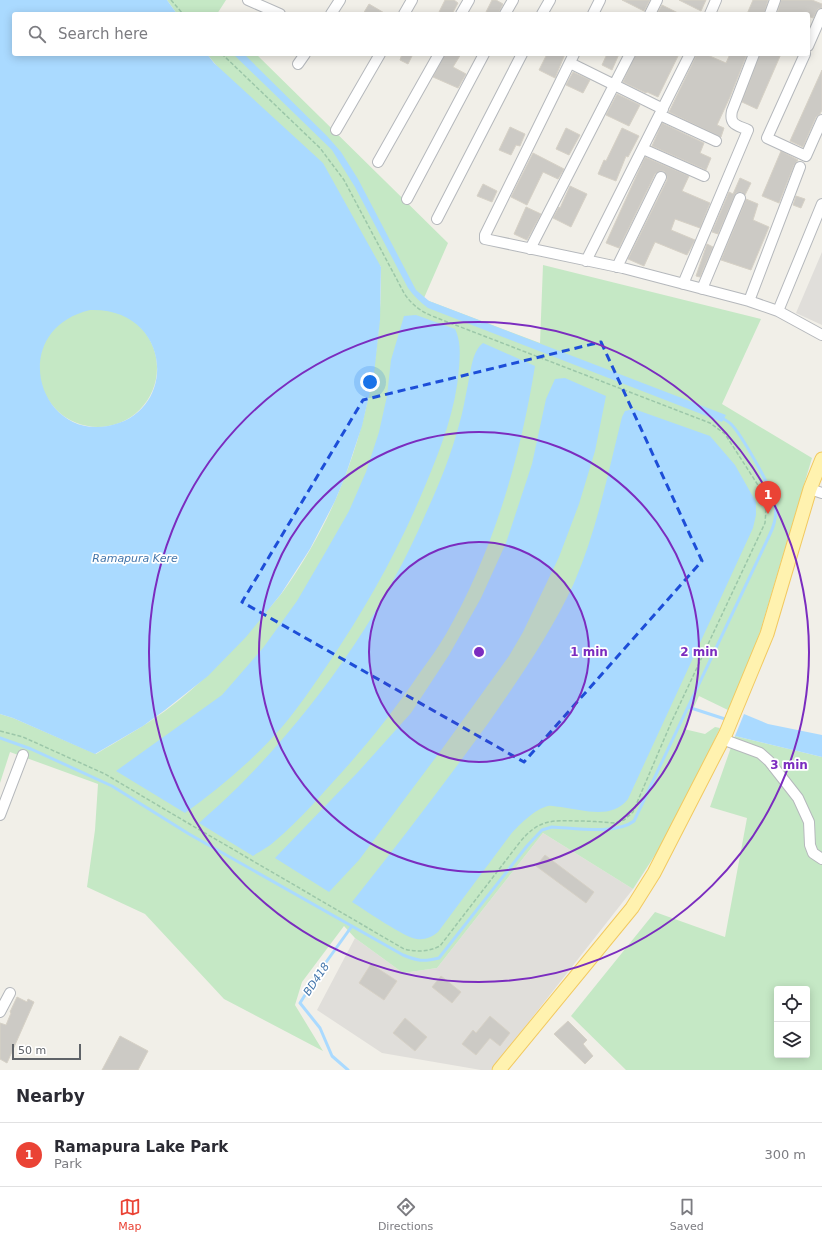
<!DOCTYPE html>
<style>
body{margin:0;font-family:"DejaVu Sans",sans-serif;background:#f2f2f3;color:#2b2b33}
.controls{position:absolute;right:12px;bottom:12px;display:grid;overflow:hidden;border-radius:4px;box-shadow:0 2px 10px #0003}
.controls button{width:36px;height:36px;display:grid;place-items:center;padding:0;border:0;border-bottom:1px solid #e1e1e2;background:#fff;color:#2b2b33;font:20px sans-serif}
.scale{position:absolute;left:12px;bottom:10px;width:69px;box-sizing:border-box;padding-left:4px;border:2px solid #5f6368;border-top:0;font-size:11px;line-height:14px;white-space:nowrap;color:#5f6368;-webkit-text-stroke:3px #fff;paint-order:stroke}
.you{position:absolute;left:370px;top:382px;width:14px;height:14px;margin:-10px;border:3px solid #fff;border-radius:50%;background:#1a73e8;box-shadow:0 0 0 6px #1a73e833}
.badge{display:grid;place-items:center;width:26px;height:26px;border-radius:50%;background:#ea4335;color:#fff;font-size:13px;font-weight:700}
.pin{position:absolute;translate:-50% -33px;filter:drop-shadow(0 1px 2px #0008)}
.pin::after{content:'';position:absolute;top:21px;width:14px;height:12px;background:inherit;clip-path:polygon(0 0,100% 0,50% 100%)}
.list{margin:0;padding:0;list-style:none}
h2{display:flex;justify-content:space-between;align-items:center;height:52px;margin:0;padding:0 16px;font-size:17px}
h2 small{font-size:13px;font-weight:400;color:#7c7c81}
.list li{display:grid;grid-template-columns:26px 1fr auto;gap:12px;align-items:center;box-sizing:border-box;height:64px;padding:0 16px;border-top:1px solid #e1e1e2}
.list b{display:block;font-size:15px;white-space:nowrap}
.list p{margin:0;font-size:13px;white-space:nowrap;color:#7c7c81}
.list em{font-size:13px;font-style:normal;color:#7c7c81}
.icon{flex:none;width:22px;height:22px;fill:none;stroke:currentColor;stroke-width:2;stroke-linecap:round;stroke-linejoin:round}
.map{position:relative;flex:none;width:822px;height:1070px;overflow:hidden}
.search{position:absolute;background:#fff;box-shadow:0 2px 10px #0003;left:12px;right:12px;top:12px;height:44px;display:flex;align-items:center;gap:10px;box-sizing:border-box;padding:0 14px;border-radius:4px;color:#7c7c81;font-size:15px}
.sheet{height:116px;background:#fff}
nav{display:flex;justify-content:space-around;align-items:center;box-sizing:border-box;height:56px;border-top:1px solid #e1e1e2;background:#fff;font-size:11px;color:#7c7c81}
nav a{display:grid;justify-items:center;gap:2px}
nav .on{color:#ea4335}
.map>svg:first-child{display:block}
</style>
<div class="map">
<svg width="822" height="1070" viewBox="0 0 822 1070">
<rect width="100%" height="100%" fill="#f1efe8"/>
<path fill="#e0deda" d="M 822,252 L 822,325 L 796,313 Z
M 543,833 L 633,889 L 491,1070 L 481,1070 L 382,1053 L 317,1010 L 355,938 L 403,973 L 437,968 Z"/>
<path fill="#c5e8c5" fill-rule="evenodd" d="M 167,0 L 226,0 L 217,14 L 177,14 Z
M 207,54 L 256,54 L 448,243 L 424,298 L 429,301 L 540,343 L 543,265 L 761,319 L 722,404 L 812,458 L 760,632 L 730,711 L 699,696 L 684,729 L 705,734 L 715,727 L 720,728 L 694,783 L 657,852 L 633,889 L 543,833 L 437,968 L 403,973 L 355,938 L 344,926 L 302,982 L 295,1005 L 323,1051 L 224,999 L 145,914 L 87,887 L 95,830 L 98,784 L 10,752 L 0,783 L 0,714 L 13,718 L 96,754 C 119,740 143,727 165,711 C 200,685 226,658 254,625 C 263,615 273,604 282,593 C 352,496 382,385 381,267 Z
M39 368a59 59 0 1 1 118 0a59 59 0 1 1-118 0Z
M 735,736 L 822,757 L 822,1070 L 626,1070 L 571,1016 L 655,912 L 725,937 L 747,818 L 710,807 ZM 777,989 L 807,989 L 807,1055 L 777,1055 Z"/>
<path fill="#aadaff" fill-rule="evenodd" d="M 0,0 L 167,0 L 177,14 L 14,14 L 14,54 L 207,54 L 214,63 L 323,163 L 381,267 L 380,320 L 374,374 L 362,426 L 345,477 L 335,501 L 310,549 L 281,594 L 246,637 L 208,676 L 165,710 L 143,726 L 95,754 L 13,718 L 0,714 ZM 90,310 C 172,307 180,413 108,426 C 37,439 7,330 90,310 Z
M 233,54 L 244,54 L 327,136 L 341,152 L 358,179 L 416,290 L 429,301 L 726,415 L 722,422 L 428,308 C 420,302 414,296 408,288 L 355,187 L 332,150 Z
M 416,315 L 455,329 C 461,341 460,355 459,368 C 456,409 441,448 425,486 C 399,549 366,608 328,664 C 313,686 299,707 282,727 C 253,760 220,788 185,813 L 116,771 L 222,695 L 263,648 L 297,601 L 325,553 L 349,511 L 366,472 L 379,432 L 387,396 L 391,360 L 404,316 Z
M 483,343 L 535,366 C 520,459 493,552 446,634 C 438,648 428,661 419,674 C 396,708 370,741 343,771 C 321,795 300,820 275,841 C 269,847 260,851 253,856 L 199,823 C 212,811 226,799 239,786 C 315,710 384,612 426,513 C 439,485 451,455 459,425 C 463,412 465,398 468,384 C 471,371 472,351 483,343 Z
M 565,378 L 606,396 L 595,451 L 579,504 L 559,557 L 523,632 L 509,656 L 442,749 L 359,860 L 329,892 L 275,858 L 358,772 L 411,713 L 449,655 L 481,598 L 506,543 L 532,464 L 546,399 L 555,379 Z
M 634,409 L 710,436 L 735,465 L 756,502 L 756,515 L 753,528 L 628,799 C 612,820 583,810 561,807 C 557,807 552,805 548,806 C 535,809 520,824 511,834 L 438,932 C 432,937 425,940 417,939 C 405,938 365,910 352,902 C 399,843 445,783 489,722 C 520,677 551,633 574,583 C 597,530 608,473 622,417 L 625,411 Z
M 744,714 L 768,724 L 822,735 L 822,757 L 735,736 Z"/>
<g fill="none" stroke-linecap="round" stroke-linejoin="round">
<path stroke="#aadaff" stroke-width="3" d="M 688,707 L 728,720
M 0,738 L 31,749 L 112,786 L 189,834 L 403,955 C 418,961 423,962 439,958 L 527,846 L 542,830 L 552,827 C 575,828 616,835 634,821 L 770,534 C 775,524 777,515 775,504 C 773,490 741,434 731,424 C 728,421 724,419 720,417
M 348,1070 L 332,1056 L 320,1028 L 300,1003 L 324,965 L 352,926"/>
</g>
<path fill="#cccac5" stroke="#d6d1c6" d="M 445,0 L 454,0 L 458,3 L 452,14 L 438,14 Z
M 492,0 L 496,0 L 503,4 L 498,14 L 485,14 Z
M 622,0 L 650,0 L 644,11 Z
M 679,0 L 706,0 L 701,11 Z
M 753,0 L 768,0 L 764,14 L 747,14 Z
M 781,0 L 812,0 L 822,4 L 822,8 L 818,9 L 813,18 L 808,16 L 808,14 L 777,14 Z
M 369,4 L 386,14 L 363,14 Z
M 662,5 L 680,14 L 657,14 Z
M 402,54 L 413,54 L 408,64 L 400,60 Z
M 445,54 L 461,54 L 453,67 L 466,74 L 458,88 L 433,77 Z
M 547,54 L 565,54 L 555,78 L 539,70 Z
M 607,54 L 623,54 L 622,56 L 619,54 L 612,70 L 602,65 Z
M 636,54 L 679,54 L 658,97 L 647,92 L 646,93 L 623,82 Z
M 697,54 L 705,54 L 726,63 L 730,54 L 747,54 L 730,97 L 717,125 L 724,128 L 721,137 L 669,112 Z
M 760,54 L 781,54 L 757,109 L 742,102 Z
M 822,70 L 822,110 L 820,114 L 816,117 L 803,147 L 790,141 Z
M 573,72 L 590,80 L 583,93 L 566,85 Z
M 617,94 L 640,105 L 629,126 L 606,115 Z
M 662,123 L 704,143 L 700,153 L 711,158 L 706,170 L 652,146 Z
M 510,127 L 525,134 L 520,146 L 516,145 L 511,155 L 499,150 Z
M 566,128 L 580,135 L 569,155 L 556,149 Z
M 622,128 L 639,136 L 628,157 L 626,156 L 616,181 L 598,174 L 604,160 L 606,161 Z
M 781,151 L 798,160 L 794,165 L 779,203 L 762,196 Z
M 533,153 L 564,169 L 558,179 L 543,172 L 527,205 L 511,197 Z
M 645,157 L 689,176 L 682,191 L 710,203 L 700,228 L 675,219 L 671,230 L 695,240 L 687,255 L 655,242 L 644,266 L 628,259 L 667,180 L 667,176 L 664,171 L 660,171 L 655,174 L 619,248 L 606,243 Z
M 740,178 L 751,183 L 745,195 L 742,192 L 736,193 L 718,234 L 712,232 L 729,192 L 733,194 Z
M 483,184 L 497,191 L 492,202 L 477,196 Z
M 570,186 L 587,194 L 571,227 L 553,218 L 559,207 L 560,208 Z
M 796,196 L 805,199 L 801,208 L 793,205 Z
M 746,199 L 758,204 L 753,220 L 769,227 L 751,270 L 721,260 Z
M 526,207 L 541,214 L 527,240 L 514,234 Z
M 707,244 L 713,247 L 700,277 L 696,276 Z
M 545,855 L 594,892 L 586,903 L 536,866 Z
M 371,964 L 397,981 L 384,1000 L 359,983 Z
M 441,976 L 461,992 L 452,1003 L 432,987 Z
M 17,997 L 27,1002 L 28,999 L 34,1002 L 7,1063 L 0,1059 L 0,1023 L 6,1025 L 11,1013 L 10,1012 Z
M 490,1016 L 510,1033 L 500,1046 L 490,1038 L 476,1055 L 462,1044 L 473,1030 L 476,1033 Z
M 405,1018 L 427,1037 L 415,1051 L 393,1033 Z
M 568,1021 L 587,1040 L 583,1044 L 593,1056 L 585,1064 L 554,1034 Z
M 120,1036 L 148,1051 L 138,1070 L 102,1070 Z"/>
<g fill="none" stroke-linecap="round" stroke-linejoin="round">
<defs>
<path id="minor" d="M 248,0 L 280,14
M 331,14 L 340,0
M 404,14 L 412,0
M 461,14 L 469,0
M 505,14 L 513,0
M 542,14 L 550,0
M 593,14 L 600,0
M 650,14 L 657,0
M 710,14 L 716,0
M 770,14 L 775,0
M 808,46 L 822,14
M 574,54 L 485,235 L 485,239 L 623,268 L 749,301
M 805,54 L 767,138 L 806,156 L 822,120
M 570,63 L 663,109
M 298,64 L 305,54
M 660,115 L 716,141
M 336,130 L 380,54
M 643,149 L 704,176
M 378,162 L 439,54
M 800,167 L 749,301 L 778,311 L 822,335
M 407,199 L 484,54
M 437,219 L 522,54
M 530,249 L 630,54
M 586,261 L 690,54
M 617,267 L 661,177
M 683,284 L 748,130 C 737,125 729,125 732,111 L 754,54
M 702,289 L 740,198
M 778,311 L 822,204
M 810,489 L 822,493
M 722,739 L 760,753 L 769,761 L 798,798 L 809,822 L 810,845 L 813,853 L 822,859
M 0,815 L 23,755
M 0,1012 L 10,993"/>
<path id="major" d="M 499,1070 L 632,908 L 654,873 L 726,733 L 767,634 L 810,489 L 822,459"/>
</defs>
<use href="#minor" stroke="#b5b8bc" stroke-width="12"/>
<use href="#major" stroke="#f2c960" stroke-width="15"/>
<path stroke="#9cc7a9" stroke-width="1.5" stroke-dasharray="4 2" stroke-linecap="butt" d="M 171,0 L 183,14
M 0,731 L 23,737 L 105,774 L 181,819 L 404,949 C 417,952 428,952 440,946 L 520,842 C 538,820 551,820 577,821 C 590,821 602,822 615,823 L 624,820 L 633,812 L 671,723 L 765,523 L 766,510 L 765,496 L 725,434 L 710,423 L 432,316 C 420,311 411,304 404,293 L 344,180 L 320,148 L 222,54"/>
<use href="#minor" stroke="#fff" stroke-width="10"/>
<use href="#major" stroke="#fff2af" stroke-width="13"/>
</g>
<path fill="none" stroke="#1d4ed8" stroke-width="3" stroke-dasharray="8 5" stroke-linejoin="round" d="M 601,342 L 702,561 L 524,762 L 242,602 L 363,400 Z"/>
<circle cx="479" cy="652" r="110" fill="#7b2cbf" fill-opacity=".12"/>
<g fill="none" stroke="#7b2cbf" stroke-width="2">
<circle cx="479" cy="652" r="110"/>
<circle cx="479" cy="652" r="220"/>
<circle cx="479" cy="652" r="330"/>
</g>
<g text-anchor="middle" stroke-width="3.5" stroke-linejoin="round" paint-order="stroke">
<g font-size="11" font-style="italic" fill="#4174aa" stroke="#fff">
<text x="135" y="562">Ramapura Kere</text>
<text transform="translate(316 979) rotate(-56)" y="4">BD418</text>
</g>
</g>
<circle cx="479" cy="652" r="6" fill="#7b2cbf" stroke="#fff" stroke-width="2"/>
<g font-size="12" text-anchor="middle" font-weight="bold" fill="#7b2cbf" stroke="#fff" stroke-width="3.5" stroke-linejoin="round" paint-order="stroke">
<text x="589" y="656">1 min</text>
<text x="699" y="656">2 min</text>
<text x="789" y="769">3 min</text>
</g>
</svg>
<div class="controls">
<button><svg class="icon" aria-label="locate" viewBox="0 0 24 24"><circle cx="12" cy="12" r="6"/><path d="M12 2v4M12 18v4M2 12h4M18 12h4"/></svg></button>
<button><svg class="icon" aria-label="layers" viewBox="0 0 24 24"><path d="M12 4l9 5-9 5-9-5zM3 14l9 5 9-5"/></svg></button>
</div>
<div class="scale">50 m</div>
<div class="you"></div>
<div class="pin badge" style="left:768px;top:514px">1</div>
<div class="search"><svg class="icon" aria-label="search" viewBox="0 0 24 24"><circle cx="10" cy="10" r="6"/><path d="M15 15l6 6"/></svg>Search here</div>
</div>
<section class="sheet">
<h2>Nearby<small></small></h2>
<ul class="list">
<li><span class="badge">1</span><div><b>Ramapura Lake Park</b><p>Park</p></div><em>300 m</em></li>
</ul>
</section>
<nav>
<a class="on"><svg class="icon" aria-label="map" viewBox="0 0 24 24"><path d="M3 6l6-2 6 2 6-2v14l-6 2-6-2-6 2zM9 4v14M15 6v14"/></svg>Map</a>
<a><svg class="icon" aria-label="directions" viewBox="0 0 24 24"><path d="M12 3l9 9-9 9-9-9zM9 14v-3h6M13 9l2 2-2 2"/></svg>Directions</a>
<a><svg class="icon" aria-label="saved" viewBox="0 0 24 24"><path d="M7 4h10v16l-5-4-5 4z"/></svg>Saved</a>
</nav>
